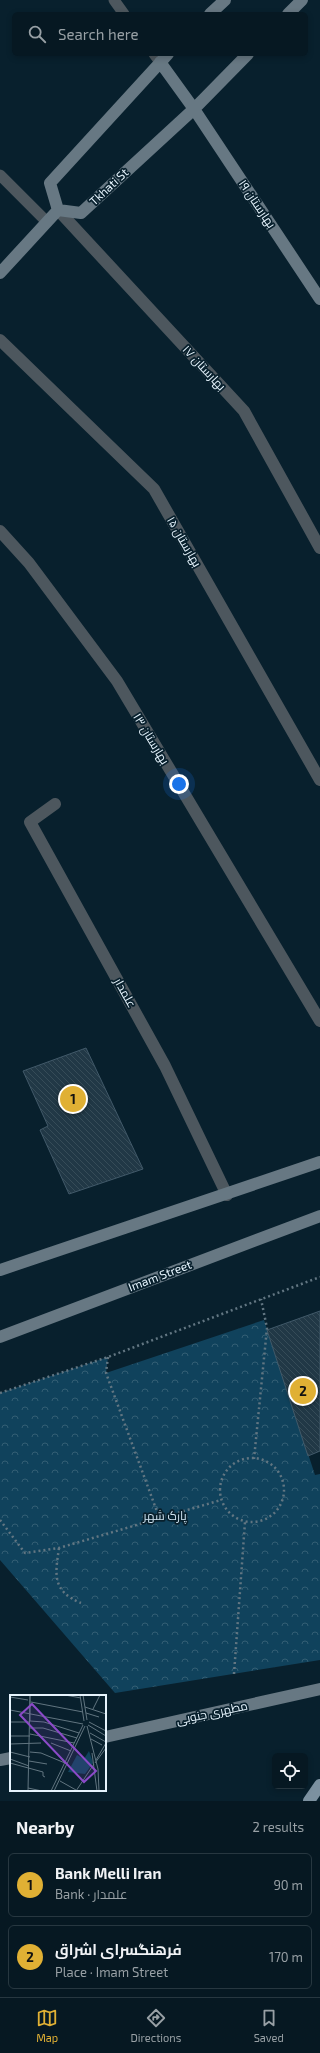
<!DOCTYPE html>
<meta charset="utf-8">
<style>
body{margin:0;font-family:"Exo 2",Cairo,sans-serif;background:#0f212a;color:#f1f3f6}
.controls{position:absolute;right:12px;bottom:12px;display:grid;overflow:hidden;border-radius:6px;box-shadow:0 2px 6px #0003}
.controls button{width:36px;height:36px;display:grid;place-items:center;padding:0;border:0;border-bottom:1px solid #273740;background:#061822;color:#f1f3f6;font:20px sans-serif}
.you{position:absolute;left:179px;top:784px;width:14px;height:14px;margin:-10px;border:3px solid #fff;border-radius:50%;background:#1a73e8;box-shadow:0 0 0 6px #1a73e833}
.badge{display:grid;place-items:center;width:26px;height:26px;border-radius:50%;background:#e0b034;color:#111;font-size:13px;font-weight:700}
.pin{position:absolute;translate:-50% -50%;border:2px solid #fff;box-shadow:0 1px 4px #0006}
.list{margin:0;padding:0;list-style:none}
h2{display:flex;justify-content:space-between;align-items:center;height:52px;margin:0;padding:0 16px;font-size:17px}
h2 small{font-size:13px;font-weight:400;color:#98a0a5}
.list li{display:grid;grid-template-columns:26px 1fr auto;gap:12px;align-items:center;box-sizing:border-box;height:64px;margin:0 8px 8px;padding:0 8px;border:1px solid #273740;border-radius:6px}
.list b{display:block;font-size:15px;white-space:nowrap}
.list p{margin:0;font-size:13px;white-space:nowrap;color:#98a0a5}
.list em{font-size:13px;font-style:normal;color:#98a0a5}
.icon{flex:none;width:22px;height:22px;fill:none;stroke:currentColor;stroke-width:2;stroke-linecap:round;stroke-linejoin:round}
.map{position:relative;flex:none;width:320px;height:1801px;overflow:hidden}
.search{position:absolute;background:#061822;box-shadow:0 2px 6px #0003;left:12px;right:12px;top:12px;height:44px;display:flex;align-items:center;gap:10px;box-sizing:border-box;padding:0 14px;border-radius:6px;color:#98a0a5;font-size:15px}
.sheet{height:196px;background:#061822}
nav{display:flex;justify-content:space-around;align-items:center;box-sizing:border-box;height:56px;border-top:1px solid #273740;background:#061822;font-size:11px;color:#98a0a5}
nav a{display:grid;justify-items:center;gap:2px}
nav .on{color:#e0b034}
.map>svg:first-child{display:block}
</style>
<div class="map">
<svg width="320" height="1801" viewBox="0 0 320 1801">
<defs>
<pattern id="forest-crowns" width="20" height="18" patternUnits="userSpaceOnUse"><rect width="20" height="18" fill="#10425c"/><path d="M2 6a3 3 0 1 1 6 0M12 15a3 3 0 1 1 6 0" fill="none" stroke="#335e74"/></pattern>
<pattern id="building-back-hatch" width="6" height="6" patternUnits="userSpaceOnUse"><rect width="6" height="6" fill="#213846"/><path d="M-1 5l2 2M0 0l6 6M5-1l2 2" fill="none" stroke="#364c58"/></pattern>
</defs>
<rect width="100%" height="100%" fill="#08202d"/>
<path fill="url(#forest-crowns)" d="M 264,1320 L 315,1475 L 320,1474 L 320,1660 L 115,1693 L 0,1560 L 0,1393 L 108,1357 L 106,1373 Z"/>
<path fill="url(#building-back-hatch)" stroke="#415969" d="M 86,1048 L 143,1169 L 69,1194 L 40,1130 L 48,1126 L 23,1071 Z
M 320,1311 L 320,1451 L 308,1456 L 267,1330 Z"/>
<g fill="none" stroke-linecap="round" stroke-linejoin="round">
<path stroke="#627682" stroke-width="2.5" stroke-dasharray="2 3" stroke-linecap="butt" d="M 108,1357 L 106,1373 L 159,1517
M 0,1393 L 108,1357 L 320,1277
M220 1490a32 32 0 1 1 64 0a32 32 0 1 1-64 0Z
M 254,1459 L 267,1328 L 261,1299
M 0,1520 L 25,1553 L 59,1548 L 221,1500
M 59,1548 C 55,1575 52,1591 81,1603
M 234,1674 L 245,1522"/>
<path stroke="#4d575e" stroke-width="11" d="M 114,0 L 124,14
M 154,54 L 160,62
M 0,175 L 47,222"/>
<path stroke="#4d575e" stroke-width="12" d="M 58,210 L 244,411 L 320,548
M 0,340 L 154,489 L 320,780
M 0,531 L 29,563 L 117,681 L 320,1021
M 55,804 L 30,822 L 165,1066 L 227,1195"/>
<path stroke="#677883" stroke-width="12" d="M 210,14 L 225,0
M 288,14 L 302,0
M 160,62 L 194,109 L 320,299
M 58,210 L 81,213 L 194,109 L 248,54
M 58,210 L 50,183 L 168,54
M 0,273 L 58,210
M 0,1270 L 320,1162
M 0,1337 L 320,1216
M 105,1737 L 320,1689
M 0,1760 L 11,1758"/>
<path stroke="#7c91a0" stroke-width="12" d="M 309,1801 L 320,1785"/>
</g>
<g text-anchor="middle" stroke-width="3.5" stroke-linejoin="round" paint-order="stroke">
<g font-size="12" fill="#e6f4fd" stroke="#08202d">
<text transform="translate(109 187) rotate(-43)" y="4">Tkhati St</text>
<text transform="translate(257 204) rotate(56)" y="4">بهارستان ۱۹</text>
<text transform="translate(204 368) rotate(47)" y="4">بهارستان ۱۷</text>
<text transform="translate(184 542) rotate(60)" y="4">بهارستان ۱۵</text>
<text transform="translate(151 739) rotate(59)" y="4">بهارستان ۱۳</text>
<text transform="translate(125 993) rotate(61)" y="4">علمدار</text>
<text transform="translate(160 1276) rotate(-21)" y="4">Imam Street</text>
<text transform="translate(212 1713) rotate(-12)" y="4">مطهری جنوبی</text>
</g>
<g font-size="12" fill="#cee3f0" stroke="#08202d">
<text x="165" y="1520">پارک شهر</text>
</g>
</g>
<g transform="translate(10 1695)">
<rect width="96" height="96" fill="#08202d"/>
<path d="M 79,56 L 83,68 L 75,79 L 58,77 L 67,60 L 74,64 Z" fill="#10425c"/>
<path fill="none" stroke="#617580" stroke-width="1" d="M 55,0 L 71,3M 70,0 L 74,26M 73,0 L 77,25M 20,1 L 20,26M 0,2 L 18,5M 21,7 L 73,17M 75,12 L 96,19M 83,14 L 90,0M 0,15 L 73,29M 76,18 L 89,22M 20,26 L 34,27 L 69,38M 0,27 L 20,27M 0,27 L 0,41M 79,27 L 96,36M 78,30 L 96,41M 77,31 L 88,74 L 89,96M 20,33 L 33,33 L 67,43M 80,38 L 96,47M 20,39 L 64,48M 0,41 L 20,41M 81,44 L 92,50M 41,48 L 61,56M 0,49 L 31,48M 0,57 L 20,62M 20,57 L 31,58 L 55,68M 82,58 L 87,96M 0,64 L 19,71M 86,65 L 96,48M 19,66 L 37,69M 0,68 L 33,77 L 33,81 L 35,82M 85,68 L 96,53M 50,86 L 66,95M 18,93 L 32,96M 18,96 L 20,0M 41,96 L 73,30M 44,96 L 75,31M 66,96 L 84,69"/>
<path fill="#8b4ac8" fill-opacity="0.15" stroke="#8b4ac8" stroke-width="2" d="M 22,9 L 86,76 L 74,87 L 10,20 Z"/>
<rect width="96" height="96" fill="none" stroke="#e6f4fd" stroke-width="2"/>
</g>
</svg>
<div class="controls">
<button><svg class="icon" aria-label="locate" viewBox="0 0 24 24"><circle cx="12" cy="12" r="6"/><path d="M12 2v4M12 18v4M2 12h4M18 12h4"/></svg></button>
</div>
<div class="you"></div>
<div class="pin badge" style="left:73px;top:1099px">1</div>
<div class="pin badge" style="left:303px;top:1391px">2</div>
<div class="search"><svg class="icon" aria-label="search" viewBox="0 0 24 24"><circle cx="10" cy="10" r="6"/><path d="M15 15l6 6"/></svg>Search here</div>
</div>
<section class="sheet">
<h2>Nearby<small>2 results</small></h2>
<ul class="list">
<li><span class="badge">1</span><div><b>Bank Melli Iran</b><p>Bank · علمدار</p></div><em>90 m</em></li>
<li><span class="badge">2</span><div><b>فرهنگسرای اشراق</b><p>Place · Imam Street</p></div><em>170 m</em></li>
</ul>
</section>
<nav>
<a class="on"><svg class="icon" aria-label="map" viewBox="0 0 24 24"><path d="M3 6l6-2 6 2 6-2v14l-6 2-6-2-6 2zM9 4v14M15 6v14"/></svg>Map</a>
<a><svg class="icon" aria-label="directions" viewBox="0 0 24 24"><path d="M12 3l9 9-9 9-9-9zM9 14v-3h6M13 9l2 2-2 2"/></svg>Directions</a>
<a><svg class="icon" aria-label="saved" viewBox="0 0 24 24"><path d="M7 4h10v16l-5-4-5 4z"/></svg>Saved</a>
</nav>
